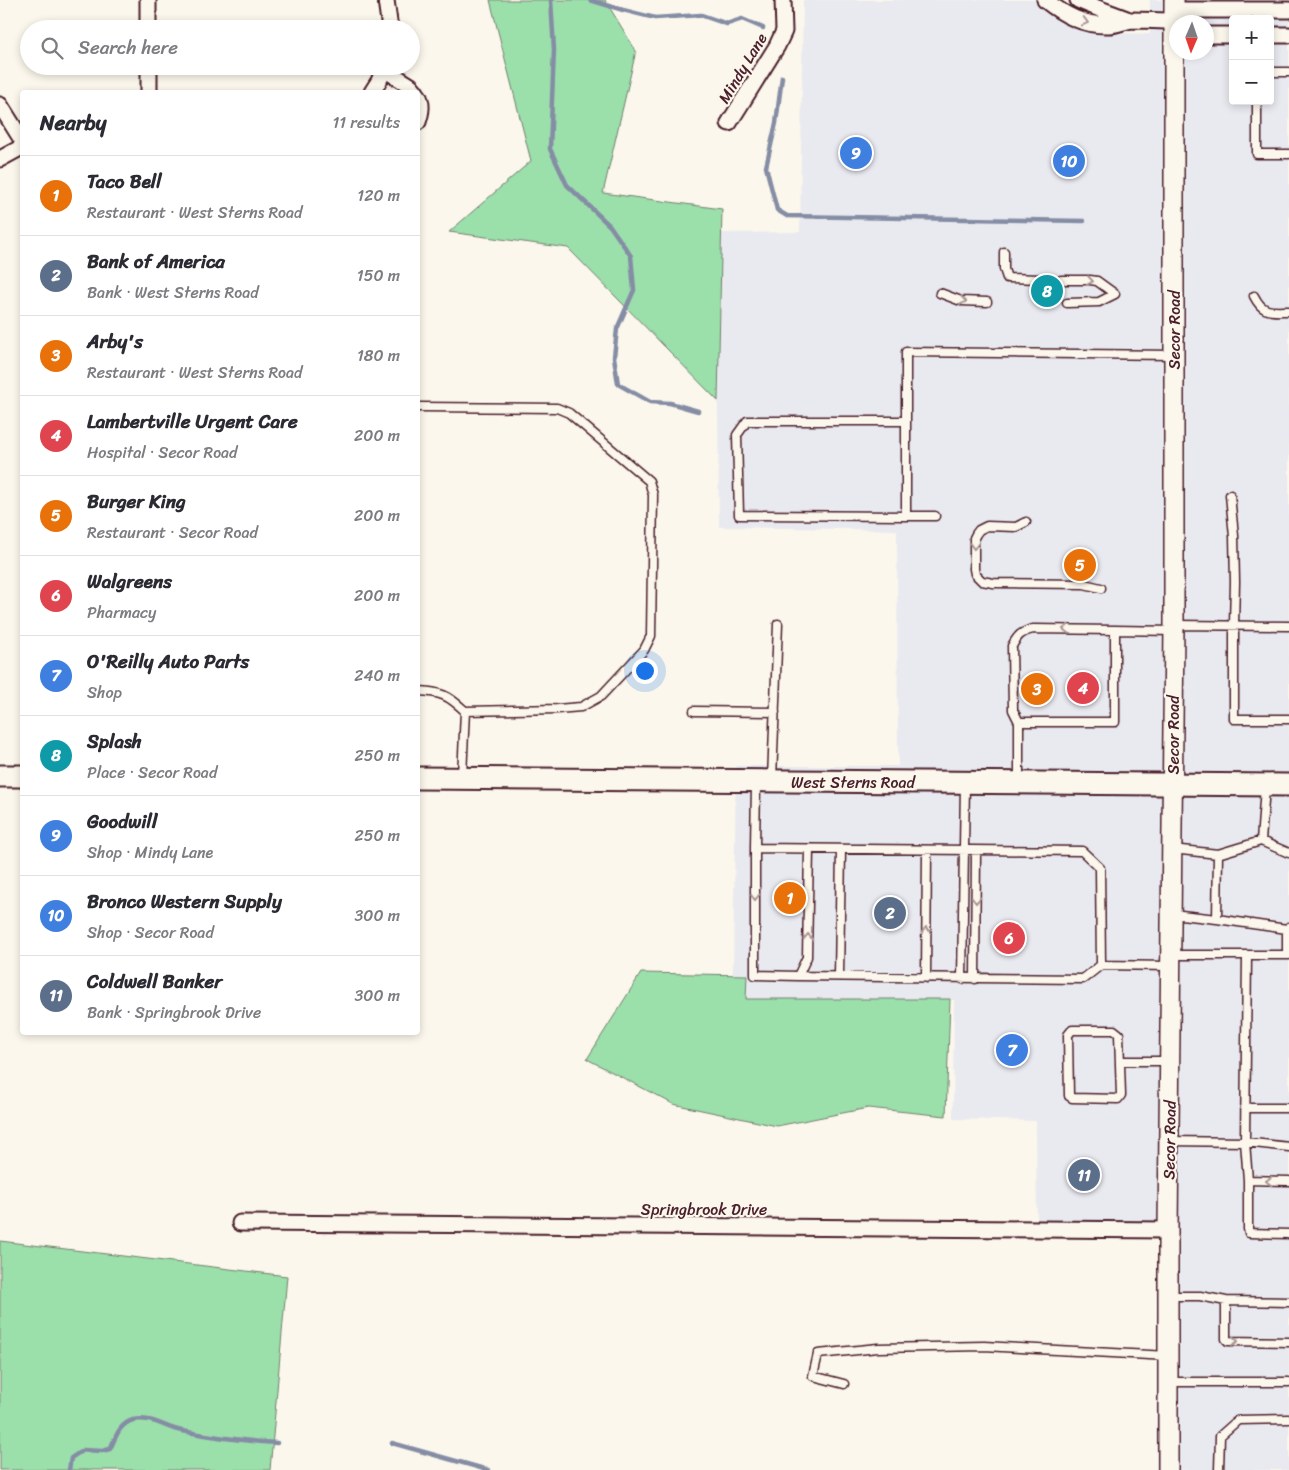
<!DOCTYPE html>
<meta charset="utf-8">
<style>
body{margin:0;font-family:Sriracha,sans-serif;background:#f2f2f3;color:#2b2b33}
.controls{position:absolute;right:15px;top:15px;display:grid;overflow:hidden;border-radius:5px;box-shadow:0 2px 8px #0003}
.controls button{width:45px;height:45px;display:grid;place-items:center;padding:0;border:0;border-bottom:1px solid #e1e1e2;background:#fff;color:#2b2b33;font:25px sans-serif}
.compass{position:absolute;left:1169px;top:15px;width:45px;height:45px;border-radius:50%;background:#fff;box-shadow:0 2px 8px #0003;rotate:182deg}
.you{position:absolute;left:644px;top:670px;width:18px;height:18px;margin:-12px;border:4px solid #fff;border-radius:50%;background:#1a73e8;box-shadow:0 0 0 8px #1a73e833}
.badge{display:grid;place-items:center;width:32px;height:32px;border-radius:50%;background:#d93025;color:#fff;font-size:16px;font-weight:700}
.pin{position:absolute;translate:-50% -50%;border:2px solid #fff;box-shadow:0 1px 5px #0006}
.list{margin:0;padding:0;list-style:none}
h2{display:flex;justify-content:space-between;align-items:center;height:65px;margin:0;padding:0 20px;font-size:21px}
h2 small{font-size:16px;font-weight:400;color:#7c7c81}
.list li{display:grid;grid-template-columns:32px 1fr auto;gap:15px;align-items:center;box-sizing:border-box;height:80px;padding:0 20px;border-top:1px solid #e1e1e2}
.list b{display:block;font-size:19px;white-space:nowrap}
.list p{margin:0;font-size:16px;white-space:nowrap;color:#7c7c81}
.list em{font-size:16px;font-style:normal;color:#7c7c81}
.icon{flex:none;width:28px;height:28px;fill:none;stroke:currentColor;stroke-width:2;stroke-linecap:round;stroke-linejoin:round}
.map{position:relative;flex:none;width:1289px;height:1470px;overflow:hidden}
.search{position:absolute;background:#fff;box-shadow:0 2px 8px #0003;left:20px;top:20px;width:400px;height:55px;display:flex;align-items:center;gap:12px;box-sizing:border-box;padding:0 18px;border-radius:28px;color:#7c7c81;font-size:19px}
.panel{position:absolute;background:#fff;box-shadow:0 2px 8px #0003;left:20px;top:90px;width:400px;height:945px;border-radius:5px}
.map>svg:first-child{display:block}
</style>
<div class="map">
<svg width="1289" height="1470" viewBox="0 0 1289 1470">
<rect width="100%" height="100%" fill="#fbf7ec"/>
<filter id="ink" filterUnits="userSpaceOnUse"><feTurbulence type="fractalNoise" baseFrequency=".02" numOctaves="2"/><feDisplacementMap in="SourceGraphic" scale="10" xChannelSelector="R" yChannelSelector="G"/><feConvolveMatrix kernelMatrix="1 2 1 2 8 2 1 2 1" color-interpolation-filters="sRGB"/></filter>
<g filter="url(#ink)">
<path fill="#e9e9f0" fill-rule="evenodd" d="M 803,0 L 1036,0 L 1071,23 L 1091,31 L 1109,33 L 1150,34 L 1150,0 L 1289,0 L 1289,1470 L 1156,1470 L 1157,1226 L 1037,1226 L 1036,1121 L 953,1119 L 954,1000 L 746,999 L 747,975 L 733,974 L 736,766 L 898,766 L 897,530 L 719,527 L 718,401 L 722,233 L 800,232 ZM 1233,19 L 1270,19 L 1270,101 L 1233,101 ZM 1176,22 L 1206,22 L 1206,52 L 1176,52 Z"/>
<path fill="#9bdfab" stroke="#727f6b" d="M 490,0 L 605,0 L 636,51 L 603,193 L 722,209 L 718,401 L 568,248 L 449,232 L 531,161 Z
M 641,973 L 747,975 L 746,999 L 950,999 L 946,1116 L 868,1108 L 777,1126 L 673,1104 L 587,1059 Z
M 0,1241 L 287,1276 L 270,1470 L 0,1470 Z"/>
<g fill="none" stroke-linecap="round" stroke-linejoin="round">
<path stroke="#858da5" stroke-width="4.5" d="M 551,0 L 554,50 L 550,149 L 567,185 L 610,226 L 631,256 L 634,290 L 617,329 L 614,357 L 618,384 L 650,402 L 670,403 L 698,411
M 590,0 L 623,10 L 655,18 L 701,15 L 727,24 L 742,19 L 763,28
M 782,77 L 776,123 L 766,167 L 777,210 L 787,216 L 1084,221
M 392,1443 L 488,1470
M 69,1470 L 71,1458 L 83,1450 L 102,1451 L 110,1449 C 116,1437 119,1424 133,1420 C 151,1416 166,1428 182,1431 C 213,1437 245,1441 277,1443"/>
<defs>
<path id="service" d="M 1270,72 L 1289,72
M 1257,101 L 1257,154 L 1289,154
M 1004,252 L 1004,269 L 1007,278 L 1039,279
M 1061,280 L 1090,280 L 1097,281 L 1115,294 L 1099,302 L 1067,303
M 940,293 L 961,301 L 987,302
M 1254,296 C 1263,314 1271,311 1289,311
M 418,407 L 557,408 L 569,413 L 649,481 L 653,495 L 651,636 L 644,650 L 601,696 L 581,707 L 557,709 L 465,711 C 448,695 441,692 418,691
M 906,421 L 747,421 L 737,435 L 739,515 L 906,516
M 1230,495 L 1234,536 L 1235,582 L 1234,625 L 1234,719 L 1289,719
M 935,516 L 906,516 L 906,352 L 1174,355
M 1026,522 L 1016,527 L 987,526 L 979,530 L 976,534 L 974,538 L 974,569 L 975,574 L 982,581 L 993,583 L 1084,584 L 1101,588
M 1174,625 L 1289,626
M 694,711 L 775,712
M 1019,722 L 1013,710 L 1012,646 C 1018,635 1021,632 1033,629 L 1115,630
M 462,776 L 465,711
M 772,779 L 778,624
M 1019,781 L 1019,722 L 1115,722 L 1115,630 L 1174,631
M 756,783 L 755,848 L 1082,851 L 1100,868 L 1101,965 L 1170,966
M 1261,841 L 1289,853
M 755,848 L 755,975 L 798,976 L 807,957 L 809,849
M 1172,849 L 1218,854
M 1172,914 L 1217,919 L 1218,854 L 1261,841 L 1265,787
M 1217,919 L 1287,929
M 1171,955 L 1289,955
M 1247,955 L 1245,1142 L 1248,1180 L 1248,1229 L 1249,1233 L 1289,1234
M 1287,955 L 1287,929 L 1289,927
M 798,976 L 1083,979 L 1101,965
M 839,976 L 841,850
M 926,978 L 927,851
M 962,979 L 965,783
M 975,979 L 976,851
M 1072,1030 L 1114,1030 L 1119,1034 L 1121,1095 L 1118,1099 L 1072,1098 L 1069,1096 L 1068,1035 Z
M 1120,1061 L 1170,1061
M 1245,1108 L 1289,1108
M 1169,1141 L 1245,1142 L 1289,1147
M 1248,1180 L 1289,1181
M 1168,1296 L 1200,1296 L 1226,1301 L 1289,1302
M 1226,1301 L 1226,1339 L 1228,1341 L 1289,1342
M 1168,1382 L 1289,1382
M 844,1384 L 813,1376 L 818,1354 L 878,1348 L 984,1346 L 1168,1356
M 1219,1470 L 1220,1436 L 1238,1420 L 1289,1419"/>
<path id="minor" d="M 148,0 L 148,29
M 386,0 L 390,29
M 1045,0 C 1064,15 1084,26 1109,25 C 1116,25 1124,21 1132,20 C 1146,20 1160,21 1174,21
M 1078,0 C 1095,8 1112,13 1129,20
M 1174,10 L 1289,10
M 1206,35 L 1233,35
M 1270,35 L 1289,35
M 149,66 L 149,92
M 384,69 L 411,86 L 416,92
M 372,92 L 379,81 L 385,66
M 418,95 C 423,104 421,113 418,122
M 0,105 L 22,140
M 729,123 L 777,46 L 784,31 L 783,0
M 0,159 L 22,147
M 240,1223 L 1168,1230"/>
<path id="tertiary" d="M 1168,1470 L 1168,1230 L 1174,625 L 1174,0"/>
<path id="secondary" d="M 0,776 L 22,776
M 418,778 L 1289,785"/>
</defs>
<use href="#service" stroke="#4a1f2b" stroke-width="11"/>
<use href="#minor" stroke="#4a1f2b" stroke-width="19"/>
<use href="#tertiary" stroke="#4a1f2b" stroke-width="22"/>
<use href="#secondary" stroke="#4a1f2b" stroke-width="25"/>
<use href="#service" stroke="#fbf7ec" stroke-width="8"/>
<use href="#minor" stroke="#fbf7ec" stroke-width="15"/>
<use href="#tertiary" stroke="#fbf7ec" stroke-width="19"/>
<use href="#secondary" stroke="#fbf7ec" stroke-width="21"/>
</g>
<defs><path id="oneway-chevron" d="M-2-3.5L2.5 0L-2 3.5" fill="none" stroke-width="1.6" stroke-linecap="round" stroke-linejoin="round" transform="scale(1.25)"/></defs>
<g stroke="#ab9695">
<use href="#oneway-chevron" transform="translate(1085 22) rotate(15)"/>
<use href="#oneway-chevron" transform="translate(1090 281) rotate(9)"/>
<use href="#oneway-chevron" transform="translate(963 301) rotate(8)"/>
<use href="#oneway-chevron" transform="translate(974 546) rotate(92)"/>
<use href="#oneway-chevron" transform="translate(1066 629) rotate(-179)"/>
<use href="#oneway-chevron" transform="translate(755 897) rotate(90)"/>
<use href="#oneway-chevron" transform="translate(976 900) rotate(90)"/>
<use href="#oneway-chevron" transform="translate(926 930) rotate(-90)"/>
<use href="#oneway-chevron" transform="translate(808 937) rotate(-89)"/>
<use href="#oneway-chevron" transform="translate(1269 1181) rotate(-179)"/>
<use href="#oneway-chevron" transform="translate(1235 1341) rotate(6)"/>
</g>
</g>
<g text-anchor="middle" stroke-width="4.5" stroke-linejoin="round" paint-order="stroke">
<g font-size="16" fill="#4a1f2b" stroke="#fbf7ec">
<text transform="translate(742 68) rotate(-59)" y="6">Mindy Lane</text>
<text transform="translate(1174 330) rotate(-90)" y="6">Secor Road</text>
<text transform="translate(1173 735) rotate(-90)" y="6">Secor Road</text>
<text x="853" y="788">West Sterns Road</text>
<text transform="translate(1169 1140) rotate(-89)" y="6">Secor Road</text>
<text x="704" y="1215">Springbrook Drive</text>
</g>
</g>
</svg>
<div class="controls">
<button>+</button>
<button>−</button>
</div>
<svg class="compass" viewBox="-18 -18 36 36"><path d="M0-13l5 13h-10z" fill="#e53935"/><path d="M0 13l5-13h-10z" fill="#7c7c81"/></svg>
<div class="you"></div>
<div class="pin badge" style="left:790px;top:898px;background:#e8710a">1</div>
<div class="pin badge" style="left:890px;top:913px;background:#5c6f8a">2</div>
<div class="pin badge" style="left:1037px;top:689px;background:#e8710a">3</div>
<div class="pin badge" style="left:1083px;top:688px;background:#e0444e">4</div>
<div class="pin badge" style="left:1080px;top:565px;background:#e8710a">5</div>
<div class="pin badge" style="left:1009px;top:938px;background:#e0444e">6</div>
<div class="pin badge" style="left:1012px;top:1050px;background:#3f7fe0">7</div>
<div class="pin badge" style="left:1047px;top:291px;background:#0f9aa8">8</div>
<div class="pin badge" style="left:856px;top:153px;background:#3f7fe0">9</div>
<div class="pin badge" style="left:1069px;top:161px;background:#3f7fe0">10</div>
<div class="pin badge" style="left:1084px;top:1175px;background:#5c6f8a">11</div>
<div class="search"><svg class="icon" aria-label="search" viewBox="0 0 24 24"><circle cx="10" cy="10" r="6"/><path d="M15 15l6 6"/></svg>Search here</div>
<section class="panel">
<h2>Nearby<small>11 results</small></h2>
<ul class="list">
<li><span class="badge" style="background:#e8710a">1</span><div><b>Taco Bell</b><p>Restaurant · West Sterns Road</p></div><em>120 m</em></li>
<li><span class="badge" style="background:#5c6f8a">2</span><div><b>Bank of America</b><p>Bank · West Sterns Road</p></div><em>150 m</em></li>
<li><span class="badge" style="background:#e8710a">3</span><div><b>Arby's</b><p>Restaurant · West Sterns Road</p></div><em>180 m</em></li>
<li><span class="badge" style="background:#e0444e">4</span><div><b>Lambertville Urgent Care</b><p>Hospital · Secor Road</p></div><em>200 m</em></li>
<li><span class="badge" style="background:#e8710a">5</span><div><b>Burger King</b><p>Restaurant · Secor Road</p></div><em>200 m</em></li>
<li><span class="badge" style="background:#e0444e">6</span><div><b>Walgreens</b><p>Pharmacy</p></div><em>200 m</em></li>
<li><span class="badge" style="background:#3f7fe0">7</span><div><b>O'Reilly Auto Parts</b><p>Shop</p></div><em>240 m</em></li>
<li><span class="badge" style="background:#0f9aa8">8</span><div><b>Splash</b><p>Place · Secor Road</p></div><em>250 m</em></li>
<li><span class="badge" style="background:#3f7fe0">9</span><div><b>Goodwill</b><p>Shop · Mindy Lane</p></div><em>250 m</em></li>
<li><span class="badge" style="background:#3f7fe0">10</span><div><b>Bronco Western Supply</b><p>Shop · Secor Road</p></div><em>300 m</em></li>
<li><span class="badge" style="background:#5c6f8a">11</span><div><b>Coldwell Banker</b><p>Bank · Springbrook Drive</p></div><em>300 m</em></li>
</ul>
</section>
</div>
